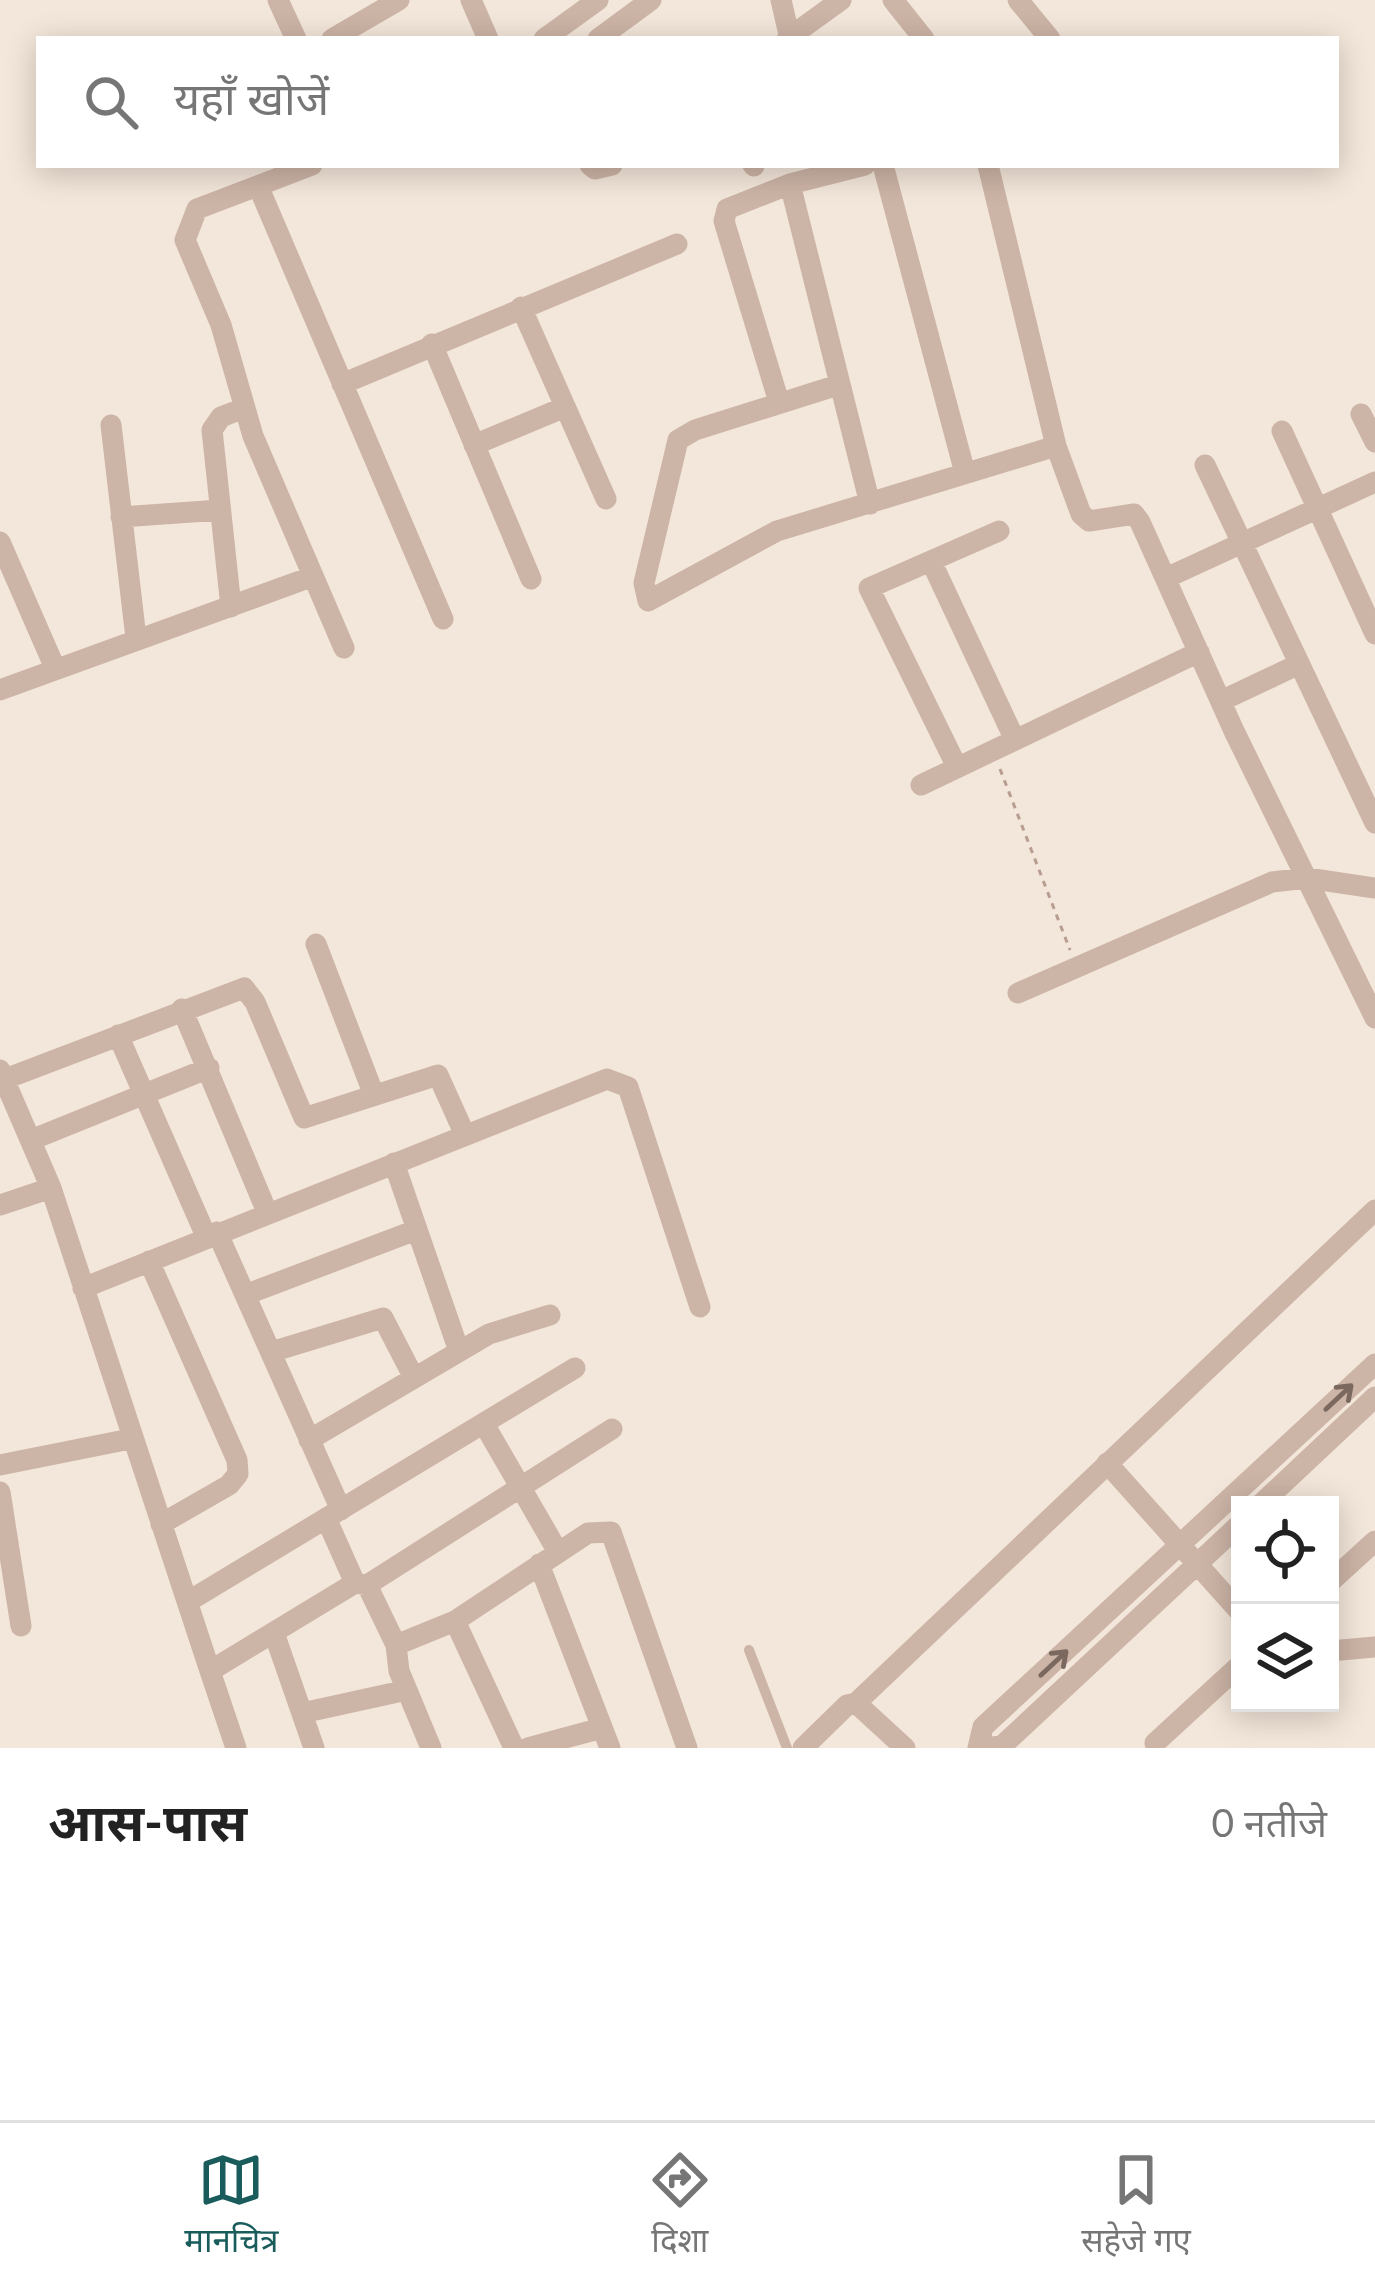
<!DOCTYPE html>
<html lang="hi">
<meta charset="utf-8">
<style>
body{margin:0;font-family:Lato,"Noto Sans Devanagari",sans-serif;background:#f6f6f6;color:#222}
.controls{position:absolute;right:36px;bottom:36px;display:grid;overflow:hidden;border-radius:0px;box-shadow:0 6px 30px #0003}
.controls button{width:108px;height:108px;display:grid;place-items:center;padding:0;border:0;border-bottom:3px solid #e0e0e0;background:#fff;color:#222;font:60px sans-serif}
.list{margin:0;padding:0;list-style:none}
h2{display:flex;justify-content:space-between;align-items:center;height:156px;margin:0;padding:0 48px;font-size:51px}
h2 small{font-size:39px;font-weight:400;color:#767676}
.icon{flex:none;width:66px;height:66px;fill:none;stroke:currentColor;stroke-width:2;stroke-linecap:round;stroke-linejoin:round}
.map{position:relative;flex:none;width:1375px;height:1748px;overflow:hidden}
.search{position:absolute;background:#fff;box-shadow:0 6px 30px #0003;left:36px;right:36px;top:36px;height:132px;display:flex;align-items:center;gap:30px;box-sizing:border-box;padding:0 42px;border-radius:0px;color:#767676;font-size:45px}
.sheet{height:372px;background:#fff}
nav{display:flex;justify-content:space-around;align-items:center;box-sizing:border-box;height:168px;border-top:3px solid #e0e0e0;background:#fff;font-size:33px;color:#767676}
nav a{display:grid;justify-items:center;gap:6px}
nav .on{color:#1a5c5c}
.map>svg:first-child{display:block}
</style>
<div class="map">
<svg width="1375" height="1748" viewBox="0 0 1375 1748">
<rect width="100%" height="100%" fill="#f3e6da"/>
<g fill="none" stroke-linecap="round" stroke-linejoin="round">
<path stroke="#b89e90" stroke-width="3" stroke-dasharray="6 6" stroke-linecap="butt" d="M 1000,769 L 1070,950"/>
<path stroke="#ccb4a6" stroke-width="10" d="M 749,1650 L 787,1748"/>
<path stroke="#ccb4a6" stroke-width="21" d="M 278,0 L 296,39
M 471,0 L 488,39
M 781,0 L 790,39
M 893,0 L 924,39
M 1018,0 L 1050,39
M 332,39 L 399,0
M 544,39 L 598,0
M 598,39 L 651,0
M 787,39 L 841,0
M 312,165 L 197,209 L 185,240 L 221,325 L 253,436 L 344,648
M 590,165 L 595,169 L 612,165
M 753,165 L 754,166
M 883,165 L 965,473
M 988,165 L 1056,446 L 1081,514 L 1089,521 L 1134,514 L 1140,522 L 1234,731 L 1375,1018
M 790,184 L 870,504
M 259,188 L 443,619
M 521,307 L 606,499
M 432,344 L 531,579
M 342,384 L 677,244
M 838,385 L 695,430 L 678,440 L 644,583 L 648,601 L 777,531 L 1056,446
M 779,402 L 724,221 L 727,209 L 790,184 L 865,165
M 1361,414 L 1375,442
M 111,425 L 136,638
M 1282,431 L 1375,634
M 474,445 L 565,407
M 1205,465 L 1375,823
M 121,517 L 220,510
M 0,542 L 55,668
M 931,561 L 1015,740
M 1166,578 L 1375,482
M 231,607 L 212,430 L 221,417 L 244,408
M 0,690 L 311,577
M 1221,701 L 1299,664
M 957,767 L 869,588 L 999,531
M 921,785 L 1199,652
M 316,944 L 374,1095
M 1018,993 L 1272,882 L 1307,878 L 1375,888
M 182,1009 L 267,1212
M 118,1035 L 206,1236
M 0,1070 L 51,1188 L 210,1671
M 0,1081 L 244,988 L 255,1002 L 304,1118 L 438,1075 L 465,1135
M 31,1140 L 209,1068
M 394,1163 L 459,1351
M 0,1205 L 51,1188
M 217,1232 L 341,1510
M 149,1261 L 237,1460 L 238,1474 L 229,1485 L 161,1524
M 83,1288 L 607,1079 L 628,1087 L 700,1307
M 245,1295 L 416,1230
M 271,1352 L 383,1318 L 413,1376
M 484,1424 L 558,1552
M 309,1440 L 489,1334 L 550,1315
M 1107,1463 L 1240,1612
M 0,1465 L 130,1439
M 0,1492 L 21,1626
M 1260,1505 L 1375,1397
M 326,1518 L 355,1583
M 539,1564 L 610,1748
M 1330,1582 L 1375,1541
M 367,1585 L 612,1429
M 189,1601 L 575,1368
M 455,1621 L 588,1533 L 611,1532 L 687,1748
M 274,1633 L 314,1748
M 396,1645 L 399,1671 L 431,1748
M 1330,1651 L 1375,1647
M 856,1703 L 1375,1210
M 302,1713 L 407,1690
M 1155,1743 L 1240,1665
M 236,1748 L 210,1671 L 355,1583 L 367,1585 L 396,1645 L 455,1621 L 514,1748
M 528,1748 L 602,1728
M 803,1748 L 847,1705 L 856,1703 L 905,1748
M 978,1748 L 983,1727 L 1375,1364
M 987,1748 L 1003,1745 L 1240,1524"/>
</g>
<defs><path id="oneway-shaft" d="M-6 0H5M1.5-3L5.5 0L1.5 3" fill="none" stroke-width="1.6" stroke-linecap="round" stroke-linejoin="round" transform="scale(3)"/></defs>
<g stroke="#7b6960">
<use href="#oneway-shaft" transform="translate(1339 1397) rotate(-43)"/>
<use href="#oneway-shaft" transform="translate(1054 1663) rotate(-43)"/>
</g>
</svg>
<div class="controls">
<button><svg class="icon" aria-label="locate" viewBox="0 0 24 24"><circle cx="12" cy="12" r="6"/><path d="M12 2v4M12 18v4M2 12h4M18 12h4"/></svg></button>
<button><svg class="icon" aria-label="layers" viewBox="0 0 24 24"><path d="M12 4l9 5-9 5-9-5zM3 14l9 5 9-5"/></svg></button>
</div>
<div class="search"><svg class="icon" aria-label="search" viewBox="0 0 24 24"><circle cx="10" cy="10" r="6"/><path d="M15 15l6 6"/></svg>यहाँ खोजें</div>
</div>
<section class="sheet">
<h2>आस-पास<small>0 नतीजे</small></h2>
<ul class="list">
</ul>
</section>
<nav>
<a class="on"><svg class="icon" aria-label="map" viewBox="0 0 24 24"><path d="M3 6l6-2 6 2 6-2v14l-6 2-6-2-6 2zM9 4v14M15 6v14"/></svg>मानचित्र</a>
<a><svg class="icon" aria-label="directions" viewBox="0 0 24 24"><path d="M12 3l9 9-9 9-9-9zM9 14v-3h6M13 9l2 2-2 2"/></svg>दिशा</a>
<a><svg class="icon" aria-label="saved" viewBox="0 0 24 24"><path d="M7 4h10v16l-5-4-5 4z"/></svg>सहेजे गए</a>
</nav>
